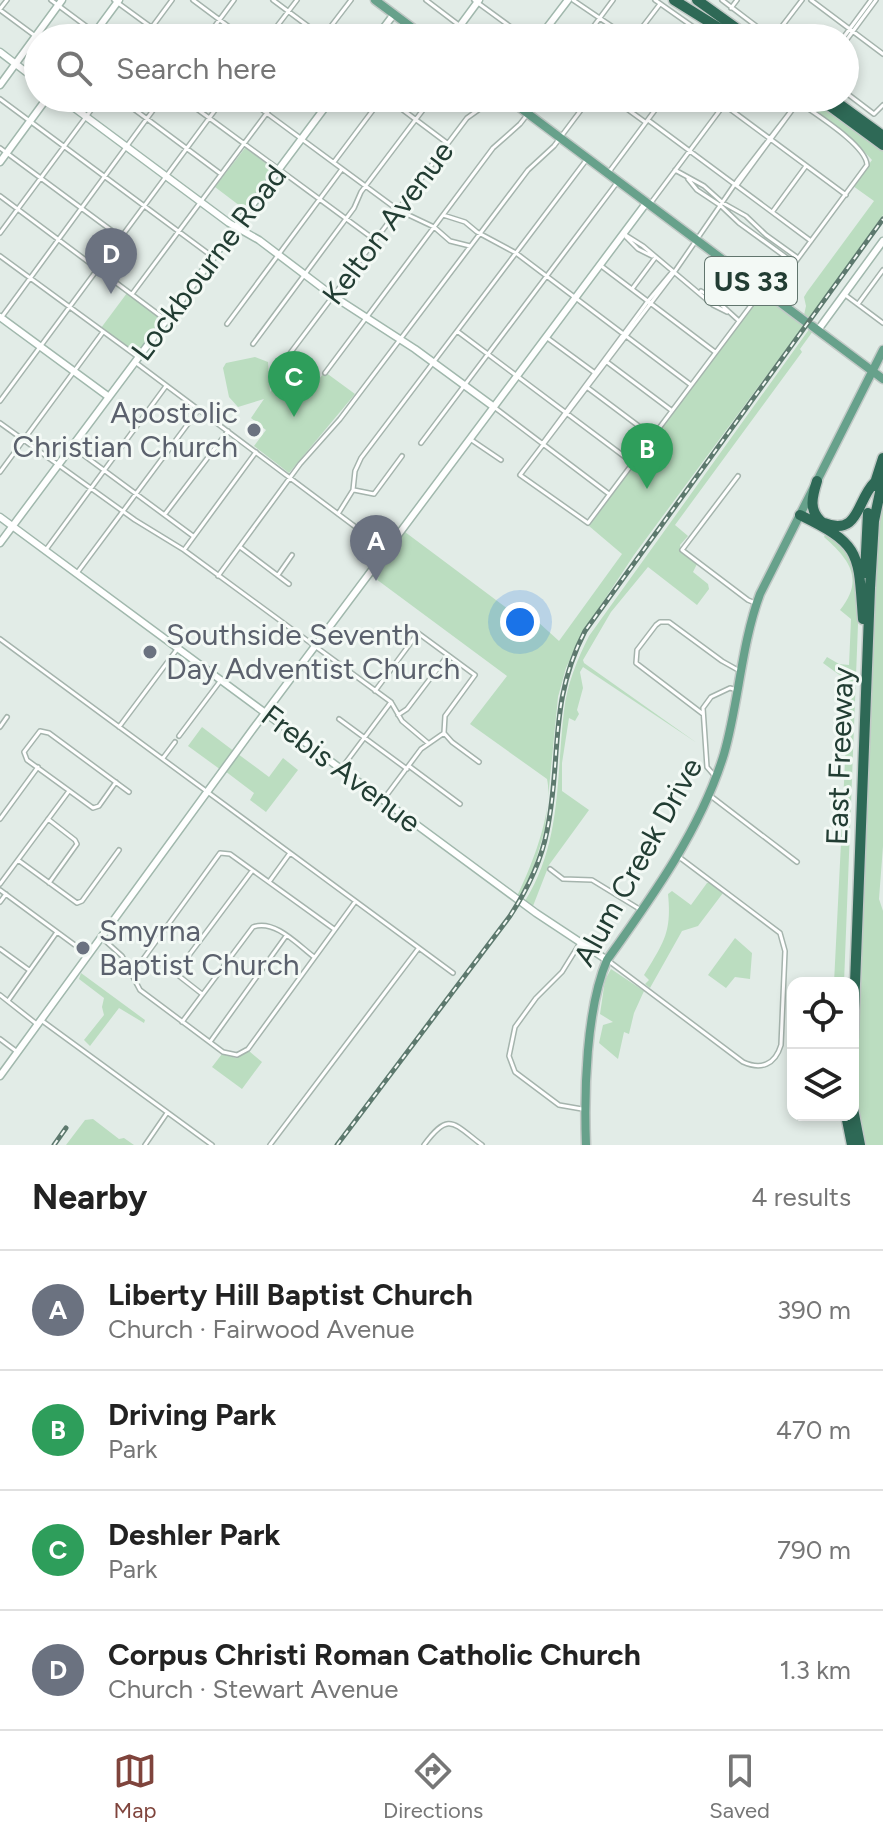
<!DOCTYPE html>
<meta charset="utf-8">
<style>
body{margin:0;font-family:Figtree,sans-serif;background:#f2f2f2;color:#222}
.controls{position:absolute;right:24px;bottom:24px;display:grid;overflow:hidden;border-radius:16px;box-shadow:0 4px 12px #0003}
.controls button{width:72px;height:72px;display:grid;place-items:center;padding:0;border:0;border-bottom:2px solid #e0e0e0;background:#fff;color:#222;font:40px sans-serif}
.you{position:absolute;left:520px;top:622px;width:28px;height:28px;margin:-20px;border:6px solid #fff;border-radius:50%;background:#1a73e8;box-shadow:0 0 0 12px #1a73e833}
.badge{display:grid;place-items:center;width:52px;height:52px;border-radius:50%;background:#7f443c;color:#fff;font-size:26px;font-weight:700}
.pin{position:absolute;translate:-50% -66px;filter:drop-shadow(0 2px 4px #0008)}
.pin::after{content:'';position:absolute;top:42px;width:28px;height:24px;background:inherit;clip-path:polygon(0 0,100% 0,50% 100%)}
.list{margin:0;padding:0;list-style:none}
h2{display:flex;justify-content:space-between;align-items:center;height:104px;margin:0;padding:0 32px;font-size:34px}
h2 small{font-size:26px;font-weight:400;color:#767676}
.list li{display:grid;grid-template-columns:52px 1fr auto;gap:24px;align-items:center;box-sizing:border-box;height:120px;padding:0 32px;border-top:2px solid #e0e0e0}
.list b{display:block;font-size:30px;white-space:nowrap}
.list p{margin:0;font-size:26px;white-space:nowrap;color:#767676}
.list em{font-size:26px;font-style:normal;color:#767676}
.icon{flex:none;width:44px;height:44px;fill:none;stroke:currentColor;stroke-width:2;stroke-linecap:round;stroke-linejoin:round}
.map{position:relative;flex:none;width:883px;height:1145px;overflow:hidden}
.search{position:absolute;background:#fff;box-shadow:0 4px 12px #0003;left:24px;right:24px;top:24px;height:88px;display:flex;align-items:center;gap:20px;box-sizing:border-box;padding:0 28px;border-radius:44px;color:#767676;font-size:30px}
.sheet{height:584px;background:#fff}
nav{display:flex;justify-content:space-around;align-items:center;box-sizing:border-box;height:112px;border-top:2px solid #e0e0e0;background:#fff;font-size:22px;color:#767676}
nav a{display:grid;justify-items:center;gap:4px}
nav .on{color:#7f443c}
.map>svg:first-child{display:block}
</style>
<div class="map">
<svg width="883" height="1145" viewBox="0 0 883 1145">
<rect width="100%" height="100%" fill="#e2ece7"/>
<path fill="#bbddc0" d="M 797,98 L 811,98 L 883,151 L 883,215 L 809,319 L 804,315 L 806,306 L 804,297 L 807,292 L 874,201 L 853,186 L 872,160 L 855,142 Z
M 245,148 L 274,169 L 244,209 L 215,187 Z
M 763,292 L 804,325 L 634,555 L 581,635 L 566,668 L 558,697 L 545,829 L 533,870 L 520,897 L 517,896 C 531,868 554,810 547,779 L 470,724 L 507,676 L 372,576 L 405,532 L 528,624 L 533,619 L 537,621 L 559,641 L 622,554 L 589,526 Z
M 127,293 L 163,319 L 137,354 L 101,328 Z
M 810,328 L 813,331 L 800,349 L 802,352 L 675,525 L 688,536 L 680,545 L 682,553 L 697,564 L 693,572 L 708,584 L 709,589 L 697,605 L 648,567 L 611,612 L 583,660 L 584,663 L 697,743 L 583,667 L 580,672 L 583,688 L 577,710 L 579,714 L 575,721 L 569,718 L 562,763 L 562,791 L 589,810 L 549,865 L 533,906 L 525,901 C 562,842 556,777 564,711 C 567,684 577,660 589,636 Z
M 255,357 L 268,362 L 270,392 L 293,361 L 319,379 L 325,372 L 355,394 L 289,473 L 254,446 L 266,430 L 251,418 L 264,399 L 238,407 L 229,397 L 223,368 L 226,363 Z
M 883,504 L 883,846 L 879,899 L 883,911 L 883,1145 L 864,1145 L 857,1110 L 855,1076 L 874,586 L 878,534 Z
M 827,530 L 850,552 L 859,599 L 844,983 L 834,983 L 849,682 L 823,663 L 827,657 L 839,664 L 849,665 L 851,619 L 840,610 C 865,579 849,559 824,537 Z
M 202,727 L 235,752 L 221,770 L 188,746 Z
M 238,754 L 269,777 L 283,758 L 298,770 L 266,812 L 250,800 L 254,793 L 225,771 Z
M 707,883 L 712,883 L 724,891 L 723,893 L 698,926 L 682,931 L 650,988 L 645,984 L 649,980 L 644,975 C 663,943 672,933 668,894 L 672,891 L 691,905 Z
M 735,938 L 752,953 L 750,979 L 735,977 L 726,988 L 708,975 Z
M 611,969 L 644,991 L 634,1013 L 629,1034 L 624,1032 L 618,1059 L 599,1043 L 603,1025 L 613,1022 L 600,1014 L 605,980 Z
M 81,973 L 145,1020 L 144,1023 L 119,1008 L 90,1046 L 84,1040 L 104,1015 L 102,1007 L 104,998 L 79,979 Z
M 249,1051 L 262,1062 L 242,1089 L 212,1067 L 222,1054 L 236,1058 Z
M 93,1119 L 119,1139 L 124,1138 L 134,1145 L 66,1145 L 85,1120 Z"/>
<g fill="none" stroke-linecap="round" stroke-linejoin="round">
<defs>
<path id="street" d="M 51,0 L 102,38
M 114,0 L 166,38
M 193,0 L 244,38
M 273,0 L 324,38
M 426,0 L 476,38
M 474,0 L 526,38
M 573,0 L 629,38
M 655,0 L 709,38
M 722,0 L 772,38
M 811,0 L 883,54
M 731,8 L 737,0
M 0,9 L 7,0
M 0,10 L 38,38
M 144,38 L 172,0
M 206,38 L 234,0
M 268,38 L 297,0
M 322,38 L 351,0
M 585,38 L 613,0
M 634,38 L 660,4
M 773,38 L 802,0
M 843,38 L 871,0
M 845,42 L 876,0
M 845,92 L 874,114 L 883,105
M 119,98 L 221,174
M 182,98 L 375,240
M 246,98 L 398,210 L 434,227 L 450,241 L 470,246
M 387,98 L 447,143
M 612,98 L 645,122
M 715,98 L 846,195
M 0,99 L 213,257
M 648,120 L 811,241
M 0,148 L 119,236
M 334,162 L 382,98
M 675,170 L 704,186 L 723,203 L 746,216 L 766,235 L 798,258
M 609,172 L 664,98
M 688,179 L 697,190 L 721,206 L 739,223 L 794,263
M 737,185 L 798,102
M 0,196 L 166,320
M 650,204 L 729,98
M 773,211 L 806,166
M 443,215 L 465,222 L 477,232 L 516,253 L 691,385
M 0,233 L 100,98
M 624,234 L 643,246 L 713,305 L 727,312
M 626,237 L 638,249 L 652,256
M 0,256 L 138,357
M 600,265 L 715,352
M 632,289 L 655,258
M 701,291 L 715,299 L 738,320
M 761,292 L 588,523 L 520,475 L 673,274 L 737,181 L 798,102
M 132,294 L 278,98
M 844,294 L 883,323
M 771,295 L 867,165 C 866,144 810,111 793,98
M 858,304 L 883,270
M 1,318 L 162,98
M 227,324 L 342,169
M 457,331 L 633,463
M 546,337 L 595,373
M 253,344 L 354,208 L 361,192 L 432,98
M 288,356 L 467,118 L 495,98
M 135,362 L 385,549
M 607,362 L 671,410
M 325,373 L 493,148 L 520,124 L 540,98
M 588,388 L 652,436
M 0,401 L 224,98
M 494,407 L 609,494
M 0,423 L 135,520 L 184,550 L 391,702 L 402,721 L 428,743
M 470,439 L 501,460
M 421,443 L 616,184
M 543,443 L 648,301 L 673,271
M 74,448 L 193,536
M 0,472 L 103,332
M 738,476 L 682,550 L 748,600 L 755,603
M 354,490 L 374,494 L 402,456
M 165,514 L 228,431
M 338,514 L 353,490 L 355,471 L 361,458 L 587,159
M 240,547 L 289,584
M 184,550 L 256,452
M 45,551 L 166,386
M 77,573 L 199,409
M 278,575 L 292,555
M 218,576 L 300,464 L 340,419 L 528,170 L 554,146 L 590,98
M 0,639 L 453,973
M 375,691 L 418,633 L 475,675 L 445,716 L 444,733
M 703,714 L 636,663 L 637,650 L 656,625 L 660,622 L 669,622 L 722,661 L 738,670
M 398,715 L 407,709 L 448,655
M 339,719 L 407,769
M 0,727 L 7,717
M 119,727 L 178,648
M 444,733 L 452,742 L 479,762
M 179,736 L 221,680
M 163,758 L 175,742
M 409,766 L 460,804
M 341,769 L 391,702
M 713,774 L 707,767 L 703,708 L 711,697 L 730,688 L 737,690
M 116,782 L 99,806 L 93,808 L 27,760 L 24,752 L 40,731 L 49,733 L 129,792
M 712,797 L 797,862
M 383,800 L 421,749 L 444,733
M 0,819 L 38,767
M 48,819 L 75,840 L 77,844 L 49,883
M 18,860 L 77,903 L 82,901 L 119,850
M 550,869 L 563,879 L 592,880 L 641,910
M 269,882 L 290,853
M 0,884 L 69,791
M 0,890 L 87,954
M 0,902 L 6,894
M 102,938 L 122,956 L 140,990 L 223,1052 L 237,1055 L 248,1049 L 355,902
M 580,943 L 562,972 L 536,998 L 515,1027 L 509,1056 L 515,1072 L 559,1105 L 582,1109
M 0,949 L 29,970
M 610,962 L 743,1062 C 761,1070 775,1065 781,1045 L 785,951 L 780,933 L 679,857
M 127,969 L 141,962 L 220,853 L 230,854 L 334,929
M 202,994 L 179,976 L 178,970 L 252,871
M 0,995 L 38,1025
M 8,1001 L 57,932
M 41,1020 L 212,1145
M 182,1022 L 253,927 C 275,919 298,945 314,957
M 0,1039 L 16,1051
M 210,1042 L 286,936
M 145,1145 L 167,1113
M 270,1145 L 418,949
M 424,1145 C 449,1111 453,1123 482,1145"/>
<path id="secondary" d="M 91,38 L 119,0
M 376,38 L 394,14
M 451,38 L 479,0
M 539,38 L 568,0
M 0,52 L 38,81
M 0,85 L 62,0
M 61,98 L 229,223 L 259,240 L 333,296 L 415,349 L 494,407
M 0,162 L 47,98
M 0,317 L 109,397
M 818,330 L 883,241
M 0,517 L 536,913 L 607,960
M 0,543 L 332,98
M 0,1076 L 253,729 L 647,202"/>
<path id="primary" d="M 375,0 L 426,38
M 507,98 L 806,322
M 812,326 L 883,379
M 586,1145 C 584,1093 586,1009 607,960 C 652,897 701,829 724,754 C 739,702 741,645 760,594 L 883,350"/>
<path id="highway" d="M 674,0 L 735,38
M 697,0 L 750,38
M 819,98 L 883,145
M 831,98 L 883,136
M 817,481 C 812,497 808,511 823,523
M 874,486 L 883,458
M 800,515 C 862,545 858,553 863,619
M 824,523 C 859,537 857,500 874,483
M 865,573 L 868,513
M 853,1037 L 870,588 L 874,521 L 883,478
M 853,1109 L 860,1145
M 846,1115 L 852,1145"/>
</defs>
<use href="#street" stroke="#a5b4ad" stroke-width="6"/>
<use href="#secondary" stroke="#a1b8ad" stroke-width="9"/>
<use href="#primary" stroke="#c1c9c6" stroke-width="11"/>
<use href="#highway" stroke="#c1c9c6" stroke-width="13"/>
<use href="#street" stroke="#fff" stroke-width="3"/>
<use href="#secondary" stroke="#fff" stroke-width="6"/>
<use href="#primary" stroke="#67a18b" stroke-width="8"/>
<use href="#highway" stroke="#2e6956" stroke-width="10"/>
<defs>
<path id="rail" d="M 54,1145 L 66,1128
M 337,1145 L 510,916 C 527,890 541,862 547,831 C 562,758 548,703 585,631 L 883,219"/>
</defs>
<use href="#rail" stroke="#5d796e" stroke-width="5"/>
<use href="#rail" stroke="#f3f9f5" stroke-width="2" stroke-dasharray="6" stroke-linecap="butt"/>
</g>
<g fill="#6b7280" stroke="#f3f9f5" stroke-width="3">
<circle cx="254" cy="430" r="8"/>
<circle cx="150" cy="652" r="8"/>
<circle cx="83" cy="948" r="8"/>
</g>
<g text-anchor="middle" stroke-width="6" stroke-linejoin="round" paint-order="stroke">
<rect fill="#f3f9f5" stroke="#61756d" stroke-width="2" x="705" y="257" width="92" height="48" rx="6"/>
<g font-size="28" font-weight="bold" fill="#223d33">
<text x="751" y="291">US 33</text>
</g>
<g font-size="30" fill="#223d33" stroke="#f3f9f5">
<text transform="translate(388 223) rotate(-53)" y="10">Kelton Avenue</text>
<text transform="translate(209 263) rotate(-53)" y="10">Lockbourne Road</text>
<text transform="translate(840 756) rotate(-88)" y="10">East Freeway</text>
<text transform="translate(341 769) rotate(37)" y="10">Frebis Avenue</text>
<text transform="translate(638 862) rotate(-61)" y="10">Alum Creek Drive</text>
</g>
<g font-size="30" fill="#5b616d" stroke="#f3f9f5" text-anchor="start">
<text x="238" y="423" text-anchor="end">Apostolic<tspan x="238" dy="34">Christian Church</tspan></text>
<text x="166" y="645">Southside Seventh<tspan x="166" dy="34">Day Adventist Church</tspan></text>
<text x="99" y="941">Smyrna<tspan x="99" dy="34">Baptist Church</tspan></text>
</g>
</g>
</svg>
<div class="controls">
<button><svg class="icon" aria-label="locate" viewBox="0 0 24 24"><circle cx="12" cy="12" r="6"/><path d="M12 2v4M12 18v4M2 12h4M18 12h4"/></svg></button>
<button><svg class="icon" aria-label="layers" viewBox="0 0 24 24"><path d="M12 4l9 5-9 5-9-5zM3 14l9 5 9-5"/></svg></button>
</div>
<div class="you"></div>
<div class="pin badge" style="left:376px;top:581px;background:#6b7280">A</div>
<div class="pin badge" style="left:647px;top:489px;background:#2e9e5b">B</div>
<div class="pin badge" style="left:294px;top:417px;background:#2e9e5b">C</div>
<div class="pin badge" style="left:111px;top:294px;background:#6b7280">D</div>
<div class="search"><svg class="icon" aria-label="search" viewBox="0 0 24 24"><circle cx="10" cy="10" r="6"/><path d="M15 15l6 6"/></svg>Search here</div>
</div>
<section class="sheet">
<h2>Nearby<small>4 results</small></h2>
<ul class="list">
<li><span class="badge" style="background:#6b7280">A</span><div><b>Liberty Hill Baptist Church</b><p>Church · Fairwood Avenue</p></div><em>390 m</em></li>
<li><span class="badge" style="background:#2e9e5b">B</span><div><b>Driving Park</b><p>Park</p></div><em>470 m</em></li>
<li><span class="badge" style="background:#2e9e5b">C</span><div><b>Deshler Park</b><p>Park</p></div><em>790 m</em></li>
<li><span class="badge" style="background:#6b7280">D</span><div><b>Corpus Christi Roman Catholic Church</b><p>Church · Stewart Avenue</p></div><em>1.3 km</em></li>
</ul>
</section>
<nav>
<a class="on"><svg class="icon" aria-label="map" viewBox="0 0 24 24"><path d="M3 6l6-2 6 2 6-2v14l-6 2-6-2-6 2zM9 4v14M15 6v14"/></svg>Map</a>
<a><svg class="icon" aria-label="directions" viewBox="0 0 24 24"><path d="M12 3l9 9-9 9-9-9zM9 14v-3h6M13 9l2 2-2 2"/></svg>Directions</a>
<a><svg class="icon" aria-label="saved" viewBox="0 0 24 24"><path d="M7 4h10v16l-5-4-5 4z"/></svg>Saved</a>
</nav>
